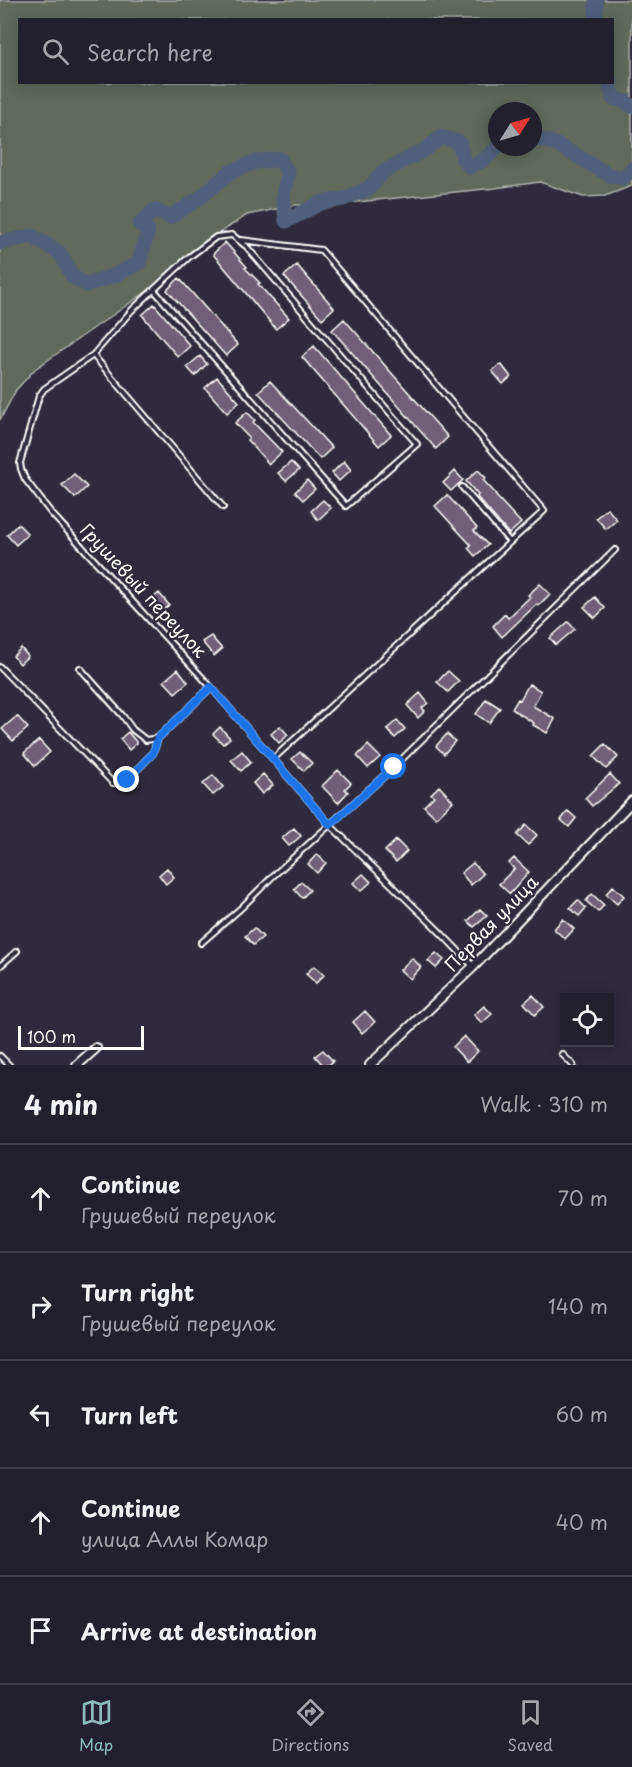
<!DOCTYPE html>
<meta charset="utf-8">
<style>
body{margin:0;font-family:"Playpen Sans",sans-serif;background:#2f2d3a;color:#f1f3f6}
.controls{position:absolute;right:18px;bottom:18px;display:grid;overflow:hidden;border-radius:0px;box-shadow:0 3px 15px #0003}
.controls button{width:54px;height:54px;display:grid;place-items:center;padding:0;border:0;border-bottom:2px solid #403e4a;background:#23202e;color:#f1f3f6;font:30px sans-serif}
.compass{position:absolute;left:488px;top:102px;width:54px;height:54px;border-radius:50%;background:#23202e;box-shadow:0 3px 15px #0003;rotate:53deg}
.scale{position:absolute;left:18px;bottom:15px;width:126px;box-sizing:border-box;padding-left:6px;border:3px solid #fff;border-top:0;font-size:16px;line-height:21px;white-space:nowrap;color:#fff;-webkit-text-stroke:4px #2f2a3d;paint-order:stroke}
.stop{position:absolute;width:18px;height:18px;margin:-14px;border:4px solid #1a73e8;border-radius:50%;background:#fff}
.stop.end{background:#1a73e8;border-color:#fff;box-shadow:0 2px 6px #0008}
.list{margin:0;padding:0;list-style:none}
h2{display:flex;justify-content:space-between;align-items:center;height:78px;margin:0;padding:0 24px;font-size:26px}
h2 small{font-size:20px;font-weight:400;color:#a3a3aa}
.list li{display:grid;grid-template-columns:39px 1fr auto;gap:18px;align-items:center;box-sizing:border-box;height:108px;padding:0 24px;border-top:2px solid #403e4a}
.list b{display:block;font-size:22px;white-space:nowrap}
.list p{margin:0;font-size:20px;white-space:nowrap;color:#a3a3aa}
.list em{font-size:20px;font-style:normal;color:#a3a3aa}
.icon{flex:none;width:33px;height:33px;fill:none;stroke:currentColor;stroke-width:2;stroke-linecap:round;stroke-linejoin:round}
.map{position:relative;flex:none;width:632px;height:1065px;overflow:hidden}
.search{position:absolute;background:#23202e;box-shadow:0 3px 15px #0003;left:18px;right:18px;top:18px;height:66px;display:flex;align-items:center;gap:15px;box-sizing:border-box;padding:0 21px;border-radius:0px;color:#a3a3aa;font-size:22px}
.sheet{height:618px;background:#23202e}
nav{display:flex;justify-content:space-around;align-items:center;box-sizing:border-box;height:84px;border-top:2px solid #403e4a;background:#23202e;font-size:16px;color:#a3a3aa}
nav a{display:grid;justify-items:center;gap:3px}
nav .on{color:#8bbbb9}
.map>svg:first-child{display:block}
</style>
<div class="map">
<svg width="632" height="1065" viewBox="0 0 632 1065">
<rect width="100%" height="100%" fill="#2f2a3d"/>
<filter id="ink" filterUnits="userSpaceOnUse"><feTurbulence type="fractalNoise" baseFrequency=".0167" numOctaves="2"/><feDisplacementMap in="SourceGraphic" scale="12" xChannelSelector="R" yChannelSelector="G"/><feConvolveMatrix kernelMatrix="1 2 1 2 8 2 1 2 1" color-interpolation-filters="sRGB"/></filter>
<g filter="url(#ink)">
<path fill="#61695c" stroke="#b0b4ae" stroke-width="1.5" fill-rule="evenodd" d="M 0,0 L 632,0 L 632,186 L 605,196 L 583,197 L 540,182 L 495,188 L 337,204 L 296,205 L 247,215 L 204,243 L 166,278 L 35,369 L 16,390 L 0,420 ZM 20,20 L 612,20 L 612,82 L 20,82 ZM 497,111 L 533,111 L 533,147 L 497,147 Z"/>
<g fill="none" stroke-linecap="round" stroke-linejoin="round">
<path stroke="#51617b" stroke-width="15" d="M 596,20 L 596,0
M 611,82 L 610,87 L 613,98 L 626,102 L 632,106
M 533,139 C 554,137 590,166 610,175 C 614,176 619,177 623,178 L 632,169
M 0,243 L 32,236 L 60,253 L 73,277 L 87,285 L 115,275 L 139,263 L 148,231 L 140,224 L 154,210 L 170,217 L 200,198 L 230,172 L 255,162 L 280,159 L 288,173 L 283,196 L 286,221 L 321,203 L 343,199 L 368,189 L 383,172 L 426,149 L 441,137 L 459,142 L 463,159 L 470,167 L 485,159 L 498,147"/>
</g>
<path fill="#6f5e78" stroke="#fff" stroke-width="1.5" d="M 225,242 L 247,267 L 245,268 L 260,283 L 258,284 L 289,318 L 276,329 L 213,254 Z
M 297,265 L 334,308 L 322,319 L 284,276 Z
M 179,278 L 238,345 L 226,356 L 167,290 Z
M 154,304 L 190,346 L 178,357 L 142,315 Z
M 344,319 L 448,437 L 436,449 L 332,330 Z
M 314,346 L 391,435 L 379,446 L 302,357 Z
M 200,356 L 207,364 L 195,376 L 187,367 Z
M 501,364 L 511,377 L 503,384 L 492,371 Z
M 217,377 L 239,402 L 227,413 L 205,388 Z
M 270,381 L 332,448 L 320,459 L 258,392 Z
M 247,412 L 255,420 L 253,422 L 282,452 L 269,464 L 247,440 L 249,438 L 235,423 Z
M 344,461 L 351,470 L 339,481 L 332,473 Z
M 291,462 L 299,470 L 286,481 L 278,473 Z
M 478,470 L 486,478 L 483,480 L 496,494 L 495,495 L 521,523 L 509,534 L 477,497 L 478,495 L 466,481 Z
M 455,471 L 463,480 L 451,491 L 443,483 Z
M 74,474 L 87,487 L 75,498 L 62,485 Z
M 307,480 L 315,489 L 303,500 L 295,492 Z
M 447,495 L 477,528 L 474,531 L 488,545 L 475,556 L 468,548 L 471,545 L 435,506 Z
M 323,500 L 331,508 L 318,520 L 311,511 Z
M 607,508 L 617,520 L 606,529 L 596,518 Z
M 18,524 L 28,534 L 16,545 L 7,535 Z
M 540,584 L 550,594 L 538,606 L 537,604 L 502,637 L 493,626 L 505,614 L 508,618 L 530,597 L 528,595 Z
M 159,593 L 169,605 L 163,610 L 153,598 Z
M 595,597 L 605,608 L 595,618 L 584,607 Z
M 568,622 L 575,629 L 556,645 L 550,638 Z
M 211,636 L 222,649 L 214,656 L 202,642 Z
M 21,648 L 28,656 L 20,664 L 13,656 Z
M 178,669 L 188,682 L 175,693 L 164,681 Z
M 448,671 L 459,681 L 448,692 L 437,682 Z
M 529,684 L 541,691 L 533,706 L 555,719 L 547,733 L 533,725 L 534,723 L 512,709 L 518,699 L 520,700 Z
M 420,693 L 428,703 L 422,708 L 425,711 L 418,718 L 407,705 Z
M 486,699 L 500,708 L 489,723 L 476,714 Z
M 17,716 L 28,728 L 13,741 L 2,729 Z
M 397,720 L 405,729 L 395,738 L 387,729 Z
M 280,726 L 288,735 L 279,743 L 271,734 Z
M 220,727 L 230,738 L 223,744 L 213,734 Z
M 128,732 L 137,743 L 129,750 L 120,739 Z
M 447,734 L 455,741 L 444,754 L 436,746 Z
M 39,740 L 50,752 L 35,766 L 24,753 Z
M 605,744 L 618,757 L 606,769 L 593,756 Z
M 368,745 L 380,757 L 368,768 L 357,756 Z
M 242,751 L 251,762 L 241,771 L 231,760 Z
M 300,752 L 312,763 L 304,771 L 292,759 Z
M 338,770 L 351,783 L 345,789 L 348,792 L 338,803 L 322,786 Z
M 263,774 L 273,785 L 262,794 L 253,783 Z
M 610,774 L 619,784 L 592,806 L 585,798 Z
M 213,775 L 223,787 L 213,795 L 203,784 Z
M 439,786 L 453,801 L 436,818 L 424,806 L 434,796 L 431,794 Z
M 568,811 L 576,818 L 569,827 L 561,820 Z
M 526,825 L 537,835 L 528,845 L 517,835 Z
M 294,828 L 301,836 L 289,846 L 282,838 Z
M 396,840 L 407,851 L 396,862 L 385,851 Z
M 317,854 L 326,863 L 317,873 L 308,864 Z
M 514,858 L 529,872 L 510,894 L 499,884 L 514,869 L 509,863 Z
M 473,863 L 483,874 L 471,885 L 461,873 Z
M 167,868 L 174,877 L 166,884 L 159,875 Z
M 363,874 L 371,882 L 361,891 L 353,883 Z
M 301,882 L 310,890 L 302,898 L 294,889 Z
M 613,886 L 624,896 L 617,904 L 606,894 Z
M 592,894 L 604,905 L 598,912 L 586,901 Z
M 578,900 L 586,908 L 579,916 L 570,908 Z
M 480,909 L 487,916 L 474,927 L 468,921 Z
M 563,919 L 574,929 L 565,939 L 554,929 Z
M 254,928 L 263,937 L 253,945 L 245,936 Z
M 436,953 L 444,960 L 436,968 L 428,961 Z
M 412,958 L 421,967 L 410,979 L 400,970 Z
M 314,966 L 324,975 L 316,983 L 306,974 Z
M 533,995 L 544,1007 L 535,1015 L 524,1003 Z
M 484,1006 L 492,1014 L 482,1023 L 474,1015 Z
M 365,1011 L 375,1022 L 362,1033 L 353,1022 Z
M 464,1036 L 478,1051 L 467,1062 L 453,1047 Z
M 323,1050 L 333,1061 L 329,1065 L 323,1065 L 315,1056 Z"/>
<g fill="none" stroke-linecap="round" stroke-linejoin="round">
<defs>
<path id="service" d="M 241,240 L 321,250 L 544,511 L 273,759
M 154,290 L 346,506 L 417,444 L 246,246 L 232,235 L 216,237 L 189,257 L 132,310 L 93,355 L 44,389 L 39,396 L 20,463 L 21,469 L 25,479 L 51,513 L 211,687 L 330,825 L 437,929 L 473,966
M 93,355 L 223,507
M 462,487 L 510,542
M 0,667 L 113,783 L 122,783 L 127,780 L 153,753 L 158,738
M 80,668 L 122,715 L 133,730 L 146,740 L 158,738 L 211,687
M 201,943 L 241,908 L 273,876 L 394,767 L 615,550
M 0,966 L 17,951
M 562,1054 L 573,1065
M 0,1056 L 9,1065"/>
<path id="minor" d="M 77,1065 L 96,1048
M 370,1065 L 473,967 L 632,801"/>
</defs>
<use href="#service" stroke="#fff" stroke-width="8"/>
<use href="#minor" stroke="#fff" stroke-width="12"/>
<use href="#service" stroke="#2f2a3d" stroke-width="4"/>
<use href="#minor" stroke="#2f2a3d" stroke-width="8"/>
</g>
</g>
<g fill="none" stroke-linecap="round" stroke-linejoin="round" filter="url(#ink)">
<path stroke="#1a73e8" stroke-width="8" d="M 127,780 L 153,753 L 158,738 L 211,687 L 330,825 L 394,767"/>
</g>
<g text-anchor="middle" stroke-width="4.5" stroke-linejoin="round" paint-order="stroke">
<g font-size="18" fill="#fff" stroke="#2f2a3d">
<text transform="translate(143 591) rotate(47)" y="6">Грушевый переулок</text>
<text transform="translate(492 924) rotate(-46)" y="6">Первая улица</text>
</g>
</g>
</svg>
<div class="controls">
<button><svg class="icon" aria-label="locate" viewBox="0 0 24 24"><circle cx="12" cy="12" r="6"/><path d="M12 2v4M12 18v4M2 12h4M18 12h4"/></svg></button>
</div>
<svg class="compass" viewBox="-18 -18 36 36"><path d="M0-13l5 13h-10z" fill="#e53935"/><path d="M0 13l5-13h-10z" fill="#a3a3aa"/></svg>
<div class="scale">100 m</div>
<div class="stop" style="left:394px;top:767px"></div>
<div class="stop end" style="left:127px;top:780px"></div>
<div class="search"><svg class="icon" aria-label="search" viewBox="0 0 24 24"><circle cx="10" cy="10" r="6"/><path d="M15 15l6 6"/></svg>Search here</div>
</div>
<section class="sheet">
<h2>4 min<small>Walk · 310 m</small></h2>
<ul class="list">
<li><svg class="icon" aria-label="ahead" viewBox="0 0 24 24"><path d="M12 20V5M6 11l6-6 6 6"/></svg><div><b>Continue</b><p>Грушевый переулок</p></div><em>70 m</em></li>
<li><svg class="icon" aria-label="right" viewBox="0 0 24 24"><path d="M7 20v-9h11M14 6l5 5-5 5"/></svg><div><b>Turn right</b><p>Грушевый переулок</p></div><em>140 m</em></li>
<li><svg class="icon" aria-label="left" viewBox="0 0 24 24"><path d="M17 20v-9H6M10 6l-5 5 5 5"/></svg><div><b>Turn left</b></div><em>60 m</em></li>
<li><svg class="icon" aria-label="ahead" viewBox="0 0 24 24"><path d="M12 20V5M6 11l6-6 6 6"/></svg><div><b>Continue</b><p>улица Аллы Комар</p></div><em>40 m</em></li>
<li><svg class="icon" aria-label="arrive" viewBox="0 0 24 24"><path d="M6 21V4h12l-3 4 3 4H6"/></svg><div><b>Arrive at destination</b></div></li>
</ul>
</section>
<nav>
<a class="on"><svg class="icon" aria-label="map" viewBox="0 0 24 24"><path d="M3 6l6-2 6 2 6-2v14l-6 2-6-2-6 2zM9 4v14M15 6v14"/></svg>Map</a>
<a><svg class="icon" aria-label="directions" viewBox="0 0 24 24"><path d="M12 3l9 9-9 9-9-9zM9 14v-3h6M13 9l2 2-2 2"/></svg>Directions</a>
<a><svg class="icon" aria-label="saved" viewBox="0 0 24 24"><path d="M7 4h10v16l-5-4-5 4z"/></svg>Saved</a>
</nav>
